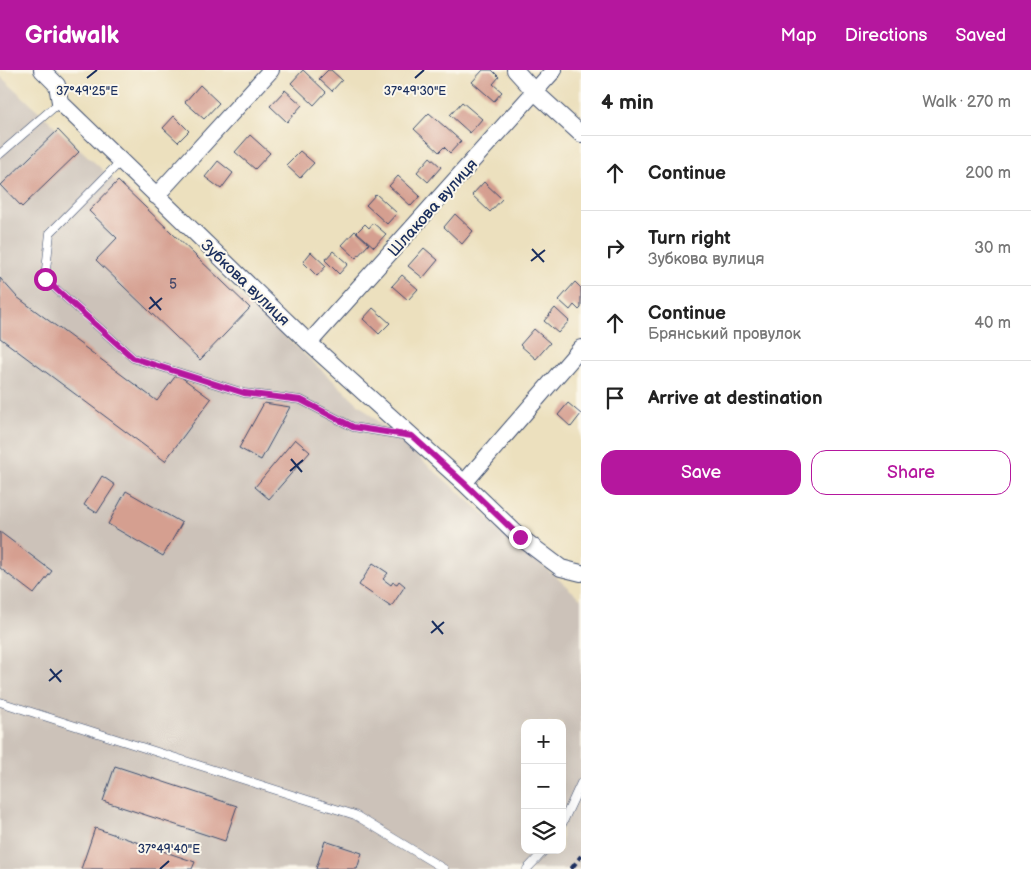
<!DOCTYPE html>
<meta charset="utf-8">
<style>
body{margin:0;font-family:"Balsamiq Sans",sans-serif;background:#f2f2f2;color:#222}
.controls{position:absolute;right:15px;bottom:15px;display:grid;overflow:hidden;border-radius:10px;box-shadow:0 5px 20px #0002}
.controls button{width:45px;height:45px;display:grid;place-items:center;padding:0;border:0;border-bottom:1px solid #e0e0e0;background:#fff;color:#222;font:25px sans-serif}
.stop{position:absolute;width:15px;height:15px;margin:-11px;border:4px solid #b5179e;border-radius:50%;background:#fff}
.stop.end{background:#b5179e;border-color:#fff;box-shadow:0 1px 5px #0008}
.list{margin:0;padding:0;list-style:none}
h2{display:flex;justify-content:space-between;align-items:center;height:65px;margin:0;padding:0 20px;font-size:21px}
h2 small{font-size:16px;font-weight:400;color:#767676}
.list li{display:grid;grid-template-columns:32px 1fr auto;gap:15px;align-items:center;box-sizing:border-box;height:75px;padding:0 20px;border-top:1px solid #e0e0e0}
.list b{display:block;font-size:19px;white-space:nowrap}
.list p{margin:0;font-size:16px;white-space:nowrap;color:#767676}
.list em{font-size:16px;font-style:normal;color:#767676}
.actions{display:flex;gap:10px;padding:15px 20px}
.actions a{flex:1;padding:11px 0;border:1px solid #b5179e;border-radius:15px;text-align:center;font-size:18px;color:#b5179e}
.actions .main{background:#b5179e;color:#fff}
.icon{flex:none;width:28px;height:28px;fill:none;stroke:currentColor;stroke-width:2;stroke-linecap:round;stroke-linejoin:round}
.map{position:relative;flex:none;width:581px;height:799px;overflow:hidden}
header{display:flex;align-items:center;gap:30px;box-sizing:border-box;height:70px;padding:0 25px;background:#b5179e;color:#fff}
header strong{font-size:24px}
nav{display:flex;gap:28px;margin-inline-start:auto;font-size:18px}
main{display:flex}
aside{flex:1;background:#fff}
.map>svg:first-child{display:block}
</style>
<header>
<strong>Gridwalk</strong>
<nav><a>Map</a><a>Directions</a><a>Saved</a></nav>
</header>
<main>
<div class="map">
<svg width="581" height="799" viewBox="0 0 581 799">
<rect width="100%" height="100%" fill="#fbf7ec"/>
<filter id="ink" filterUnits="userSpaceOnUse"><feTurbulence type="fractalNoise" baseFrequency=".02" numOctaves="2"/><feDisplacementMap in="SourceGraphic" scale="10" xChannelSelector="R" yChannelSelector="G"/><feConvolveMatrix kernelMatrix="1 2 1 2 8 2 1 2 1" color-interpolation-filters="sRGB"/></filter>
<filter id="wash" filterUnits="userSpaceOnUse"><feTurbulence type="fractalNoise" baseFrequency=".0096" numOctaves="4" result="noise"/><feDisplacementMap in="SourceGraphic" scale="20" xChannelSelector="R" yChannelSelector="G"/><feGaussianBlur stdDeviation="1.12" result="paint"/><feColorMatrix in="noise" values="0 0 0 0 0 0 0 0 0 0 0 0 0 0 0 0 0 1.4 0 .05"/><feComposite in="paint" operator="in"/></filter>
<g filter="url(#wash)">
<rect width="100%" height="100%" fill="#ece0be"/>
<path fill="#ccc2b9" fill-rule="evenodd" d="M 0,6 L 375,349 L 581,529 L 581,799 L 0,799 ZM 525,653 L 562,653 L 562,780 L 525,780 Z"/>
<g id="blocks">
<path fill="#d59f90" d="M 303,0 L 326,22 L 314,35 L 291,13 Z
M 328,0 L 331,0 L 342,10 L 332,21 L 319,9 Z
M 483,0 L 492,0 L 499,7 L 493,14 L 502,22 L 494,31 L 472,12 Z
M 200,15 L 219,33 L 204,49 L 185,32 Z
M 285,20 L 302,35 L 287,52 L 270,36 Z
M 462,32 L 482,49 L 470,63 L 450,45 Z
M 429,43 L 461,71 L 450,83 L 444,77 L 439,82 L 414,59 Z
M 174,46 L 189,61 L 178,72 L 163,58 Z
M 58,60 L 79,82 L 22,137 L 1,115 Z
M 250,65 L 270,83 L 255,99 L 235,82 Z
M 300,81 L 314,93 L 300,108 L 286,95 Z
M 430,87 L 441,97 L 428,112 L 417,102 Z
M 218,91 L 233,103 L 221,119 L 205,107 Z
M 398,106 L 420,126 L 411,136 L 389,116 Z
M 118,111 L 250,238 L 200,290 L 96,190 L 117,168 L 89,141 Z
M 484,112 L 502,129 L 490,142 L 472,125 Z
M 376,124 L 397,143 L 387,154 L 366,135 Z
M 455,144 L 473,161 L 462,174 L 444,157 Z
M 373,153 L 386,164 L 374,177 L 357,162 L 365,154 L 369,158 Z
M 355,161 L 369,174 L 356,188 L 342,175 Z
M 424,178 L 438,190 L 423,208 L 408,196 Z
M 333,181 L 348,194 L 339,204 L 325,190 Z
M 311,182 L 326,196 L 317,206 L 303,192 Z
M 402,205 L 418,219 L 408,230 L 392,216 Z
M 0,208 L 17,227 L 157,331 L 177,304 L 211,329 L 165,391 L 0,268 Z
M 575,212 L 581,218 L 581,238 L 579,240 L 574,235 L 570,240 L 559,230 Z
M 373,238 L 390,253 L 379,264 L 363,249 Z
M 555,238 L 569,251 L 558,263 L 544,251 Z
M 534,259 L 550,273 L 536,289 L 520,275 Z
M 264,333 L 290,337 L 261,390 L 239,378 Z
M 568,333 L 581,344 L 571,357 L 558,345 Z
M 295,369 L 310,382 L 269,429 L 255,417 Z
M 102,406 L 115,415 L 97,443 L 84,435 Z
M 126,421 L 182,453 L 163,486 L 108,454 Z
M 0,462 L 52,501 L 34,524 L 0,498 Z
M 373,493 L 388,503 L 383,509 L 391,515 L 393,512 L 397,514 L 399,511 L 405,516 L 391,537 L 359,515 Z
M 115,696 L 237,736 L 225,771 L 103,731 Z
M 95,758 L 195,792 L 192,799 L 81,799 Z
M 325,771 L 362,783 L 357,799 L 316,799 Z"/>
</g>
</g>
<g filter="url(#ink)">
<use href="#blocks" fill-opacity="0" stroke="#3a4a6c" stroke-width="1"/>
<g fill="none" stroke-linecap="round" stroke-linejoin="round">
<defs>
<path id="lane" d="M 0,84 L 60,32
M 121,91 L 50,163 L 45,209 L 133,288 L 244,323 L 301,330 L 353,357 L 408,366
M 0,632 L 355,745 L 444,799
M 562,754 L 581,713
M 527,799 L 545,780"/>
<path id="street" d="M 42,0 L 57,15 L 60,32 L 309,273 L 464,413 L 520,467 L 561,498 L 581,503
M 515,0 L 535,22 L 581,64
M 156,126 L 271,0
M 309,273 L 554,0
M 464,413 L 581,278"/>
</defs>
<use href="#lane" stroke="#3a4a6c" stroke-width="9"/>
<use href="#street" stroke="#3a4a6c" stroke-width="18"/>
<use href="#lane" stroke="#fff" stroke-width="8"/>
<use href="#street" stroke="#fff" stroke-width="16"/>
<path stroke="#1b2f5e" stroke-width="4" stroke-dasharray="8 4" stroke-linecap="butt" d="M 571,799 L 581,786"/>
</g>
</g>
<g fill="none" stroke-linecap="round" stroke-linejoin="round" filter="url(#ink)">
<path stroke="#b5179e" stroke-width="6" d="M 45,209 L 133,288 L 244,323 L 301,330 L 353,357 L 412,366 L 464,413 L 520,467"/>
</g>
<path fill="none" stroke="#1b2f5e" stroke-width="2" d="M 87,8 L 97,0M 415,8 L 424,0M 532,179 L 544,192M 531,191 L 545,180M 150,227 L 161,240M 149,239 L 162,228M 291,389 L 302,402M 290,401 L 303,390M 432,551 L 443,564M 431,563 L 444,552M 50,599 L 61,612M 49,611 L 62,600M 160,799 L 169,791"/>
<g text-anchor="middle" stroke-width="4" stroke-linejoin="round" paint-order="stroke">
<g font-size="14" fill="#4a4b6a">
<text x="173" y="219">5</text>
</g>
<g font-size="16" fill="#1b2f5e" stroke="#fbf7ec">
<text transform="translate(432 137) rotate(-48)" y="6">Шлакова вулиця</text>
<text transform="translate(246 212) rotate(44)" y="6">Зубкова вулиця</text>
</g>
</g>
<g font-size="12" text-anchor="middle" fill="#1b2f5e" stroke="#fbf7ec" stroke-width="4" stroke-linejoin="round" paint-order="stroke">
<text x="87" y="25">37°49'25"E</text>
<text x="415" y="25">37°49'30"E</text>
<text x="169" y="783">37°49'40"E</text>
</g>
</svg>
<div class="controls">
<button>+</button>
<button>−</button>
<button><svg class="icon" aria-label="layers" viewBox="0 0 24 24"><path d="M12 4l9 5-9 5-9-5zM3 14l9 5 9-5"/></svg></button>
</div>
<div class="stop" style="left:45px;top:209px"></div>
<div class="stop end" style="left:520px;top:467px"></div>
</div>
<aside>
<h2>4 min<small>Walk · 270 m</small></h2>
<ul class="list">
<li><svg class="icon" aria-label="ahead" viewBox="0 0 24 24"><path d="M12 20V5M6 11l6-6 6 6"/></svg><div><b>Continue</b></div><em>200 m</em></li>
<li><svg class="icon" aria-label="right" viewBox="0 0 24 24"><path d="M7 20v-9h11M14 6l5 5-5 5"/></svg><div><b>Turn right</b><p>Зубкова вулиця</p></div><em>30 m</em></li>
<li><svg class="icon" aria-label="ahead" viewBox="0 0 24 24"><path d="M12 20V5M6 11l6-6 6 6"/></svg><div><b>Continue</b><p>Брянський провулок</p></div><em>40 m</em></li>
<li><svg class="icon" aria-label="arrive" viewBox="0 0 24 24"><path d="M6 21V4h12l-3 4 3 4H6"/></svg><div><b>Arrive at destination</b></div></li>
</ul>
<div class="actions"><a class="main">Save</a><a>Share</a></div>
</aside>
</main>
